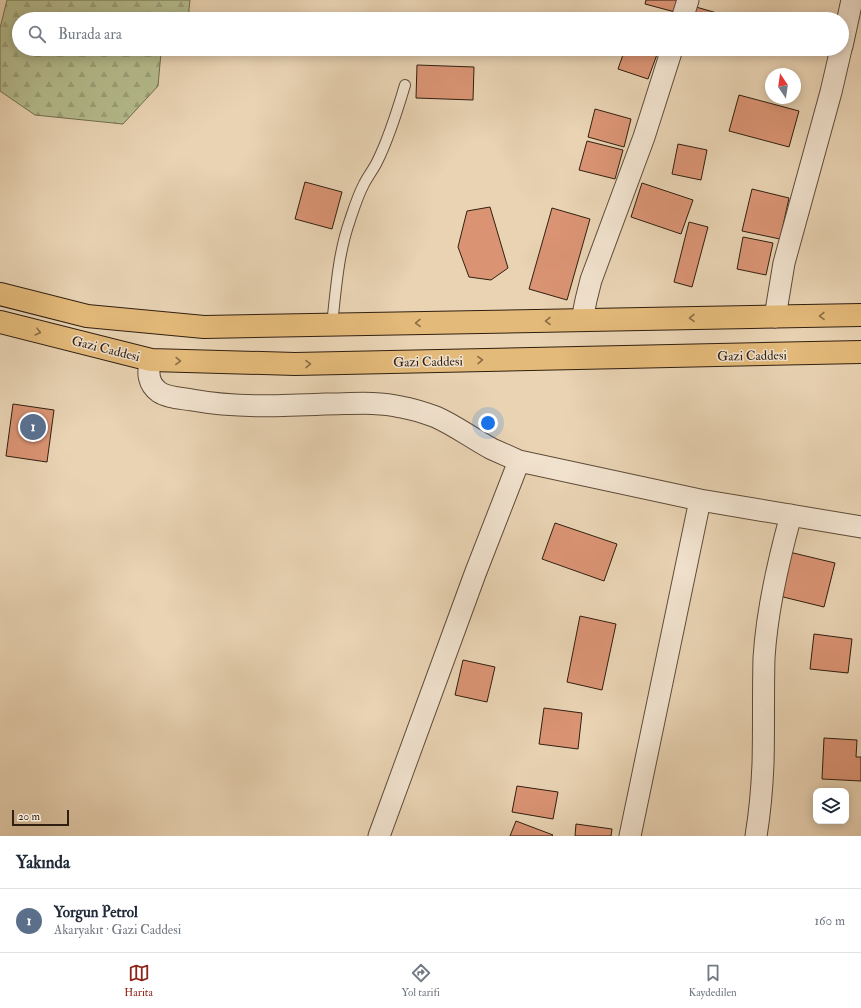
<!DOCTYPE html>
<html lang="tr">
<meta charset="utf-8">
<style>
body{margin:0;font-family:"IM FELL Double Pica",serif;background:#f2f2f3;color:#1f2937}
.controls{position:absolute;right:12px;bottom:12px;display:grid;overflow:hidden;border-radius:8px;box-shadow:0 2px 10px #0003}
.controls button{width:36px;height:36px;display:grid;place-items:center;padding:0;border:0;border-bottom:1px solid #e0e1e3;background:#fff;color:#1f2937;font:20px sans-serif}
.compass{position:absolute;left:765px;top:68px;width:36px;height:36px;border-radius:50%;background:#fff;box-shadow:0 2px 10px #0003;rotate:347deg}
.scale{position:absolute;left:12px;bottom:10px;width:57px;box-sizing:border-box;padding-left:4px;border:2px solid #301f10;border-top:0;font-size:11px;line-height:14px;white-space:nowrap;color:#301f10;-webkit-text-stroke:3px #f1e2ce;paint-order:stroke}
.you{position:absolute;left:488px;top:423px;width:14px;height:14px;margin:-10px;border:3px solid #fff;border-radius:50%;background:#1a73e8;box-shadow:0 0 0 6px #1a73e833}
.badge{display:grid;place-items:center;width:26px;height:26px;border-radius:50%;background:#8f2418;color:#fff;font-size:13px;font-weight:700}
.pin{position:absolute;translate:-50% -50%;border:2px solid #fff;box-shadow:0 1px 4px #0006}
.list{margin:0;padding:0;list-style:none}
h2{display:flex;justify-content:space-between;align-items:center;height:52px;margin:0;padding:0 16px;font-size:17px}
h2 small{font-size:13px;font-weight:400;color:#747a83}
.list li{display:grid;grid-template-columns:26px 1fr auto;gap:12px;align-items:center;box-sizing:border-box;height:64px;padding:0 16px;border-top:1px solid #e0e1e3}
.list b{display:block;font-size:15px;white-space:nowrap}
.list p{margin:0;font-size:13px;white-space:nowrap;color:#747a83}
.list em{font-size:13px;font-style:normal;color:#747a83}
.icon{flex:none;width:22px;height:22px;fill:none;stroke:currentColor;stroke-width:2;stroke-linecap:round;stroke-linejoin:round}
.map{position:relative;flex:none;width:861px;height:836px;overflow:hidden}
.search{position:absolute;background:#fff;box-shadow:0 2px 10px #0003;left:12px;right:12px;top:12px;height:44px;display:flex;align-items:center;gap:10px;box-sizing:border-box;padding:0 14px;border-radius:22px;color:#747a83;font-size:15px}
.sheet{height:116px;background:#fff}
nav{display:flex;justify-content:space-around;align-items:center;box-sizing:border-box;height:56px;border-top:1px solid #e0e1e3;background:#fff;font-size:11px;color:#747a83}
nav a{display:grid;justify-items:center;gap:2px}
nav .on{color:#8f2418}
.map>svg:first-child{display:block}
</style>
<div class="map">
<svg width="861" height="836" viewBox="0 0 861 836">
<defs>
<pattern id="forest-firs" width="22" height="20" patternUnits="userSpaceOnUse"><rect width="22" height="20" fill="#b5bc8e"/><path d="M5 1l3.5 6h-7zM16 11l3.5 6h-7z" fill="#9ca179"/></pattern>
</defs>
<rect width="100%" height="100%" fill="#e9d3b3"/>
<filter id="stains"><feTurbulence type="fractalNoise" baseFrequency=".005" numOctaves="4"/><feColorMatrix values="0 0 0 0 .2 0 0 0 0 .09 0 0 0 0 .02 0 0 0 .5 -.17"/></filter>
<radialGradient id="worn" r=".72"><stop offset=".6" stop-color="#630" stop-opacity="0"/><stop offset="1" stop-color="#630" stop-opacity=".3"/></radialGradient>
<path fill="url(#forest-firs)" stroke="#726e4f" d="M 7,0 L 190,0 L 188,19 L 19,19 L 19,49 L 168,49 L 161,53 L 158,86 L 123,124 L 35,115 L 0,91 L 0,28 Z"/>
<path fill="#da9474" stroke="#301f10" d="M 646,0 L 678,0 L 675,12 L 645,4 Z
M 689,5 L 731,17 L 730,19 L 686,19 Z
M 625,49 L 659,49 L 648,79 L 618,69 Z
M 417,65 L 474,67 L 473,100 L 416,98 Z
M 739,95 L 799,111 L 789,147 L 729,131 Z
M 595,109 L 631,119 L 624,147 L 588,137 Z
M 587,141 L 623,150 L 615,179 L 579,170 Z
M 678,144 L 707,150 L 701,180 L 672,174 Z
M 305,182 L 342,192 L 332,229 L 295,219 Z
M 642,183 L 693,200 L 681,234 L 631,217 Z
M 752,189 L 789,198 L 780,239 L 742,231 Z
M 490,207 L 508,268 L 491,280 L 469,277 L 458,247 L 467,211 Z
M 552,208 L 590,219 L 567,300 L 529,289 Z
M 689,222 L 708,227 L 692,287 L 674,282 Z
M 743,237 L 773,243 L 766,275 L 737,269 Z
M 13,404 L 54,410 L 47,462 L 6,456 Z
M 555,523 L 617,544 L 604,581 L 542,559 Z
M 785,551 L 835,563 L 824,607 L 775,595 Z
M 580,616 L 616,624 L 602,690 L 567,682 Z
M 814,634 L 852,639 L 848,673 L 810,669 Z
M 463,660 L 495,667 L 487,702 L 455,695 Z
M 544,708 L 582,713 L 578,749 L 539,744 Z
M 824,738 L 857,740 L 856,757 L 861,757 L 861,781 L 822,779 Z
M 517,786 L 558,792 L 553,819 L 512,812 Z
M 516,821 L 553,835 L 552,836 L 510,836 Z
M 576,824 L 612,829 L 611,836 L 575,836 Z"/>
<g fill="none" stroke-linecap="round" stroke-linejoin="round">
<defs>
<path id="service" d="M 332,325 C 336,289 338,254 350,220 C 354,208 358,195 364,184 C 368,176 373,170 377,162 C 389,138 397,112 405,85"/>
<path id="minor" d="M 682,19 L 688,0
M 842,46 L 852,0
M 775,317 L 784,263 L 831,92 L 841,49
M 582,320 L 586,300 L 591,280 L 644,137 L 672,49
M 151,360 C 147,372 148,384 159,392 C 168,398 181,398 192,400 C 236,408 281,406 325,404 C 350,404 376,401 401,407 C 413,409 425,413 436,417 C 456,426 473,439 492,449 C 501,453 510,457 519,461 L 700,500 L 861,527
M 379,836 L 475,574 L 519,461
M 630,836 L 700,500
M 756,836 C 760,812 762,788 763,764 C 764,728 763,693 764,658 C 767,609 778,562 791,515"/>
<path id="trunk" d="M 0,294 L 87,316 L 204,327 L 861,315
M 0,322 L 151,360 L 295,364 L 861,352"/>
</defs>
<use href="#service" stroke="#5e4c39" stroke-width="12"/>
<use href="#minor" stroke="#5e4c39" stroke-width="23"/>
<use href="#trunk" stroke="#301f10" stroke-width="24"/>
<use href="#service" stroke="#f1e2ce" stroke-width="10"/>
<use href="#minor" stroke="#f1e2ce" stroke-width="21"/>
<use href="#trunk" stroke="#e4ba7a" stroke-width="22"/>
</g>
<defs><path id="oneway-chevron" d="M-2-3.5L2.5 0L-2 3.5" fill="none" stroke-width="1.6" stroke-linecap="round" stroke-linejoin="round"/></defs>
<g stroke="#8a6c45">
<use href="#oneway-chevron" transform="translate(822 316) rotate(179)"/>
<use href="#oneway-chevron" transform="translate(692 318) rotate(179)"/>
<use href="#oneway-chevron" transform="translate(548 321) rotate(179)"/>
<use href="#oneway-chevron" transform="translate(418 323) rotate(179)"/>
<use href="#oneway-chevron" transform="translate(38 332) rotate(14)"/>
<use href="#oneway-chevron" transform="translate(480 360) rotate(-1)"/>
<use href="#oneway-chevron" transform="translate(178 361) rotate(2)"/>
<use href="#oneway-chevron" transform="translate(308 364) rotate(-1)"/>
</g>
<g text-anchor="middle" stroke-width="3" stroke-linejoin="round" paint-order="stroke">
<g font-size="13" fill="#301f10" stroke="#f1e2ce">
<text transform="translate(106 348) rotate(14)" y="5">Gazi Caddesi</text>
<text transform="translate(752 355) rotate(-1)" y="5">Gazi Caddesi</text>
<text transform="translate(428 361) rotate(-1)" y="5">Gazi Caddesi</text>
</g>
</g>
<rect width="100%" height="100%" filter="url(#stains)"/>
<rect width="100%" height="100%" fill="url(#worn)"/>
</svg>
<div class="controls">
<button><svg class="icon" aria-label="layers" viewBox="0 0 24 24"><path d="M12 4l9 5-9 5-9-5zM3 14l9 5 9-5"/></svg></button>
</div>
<svg class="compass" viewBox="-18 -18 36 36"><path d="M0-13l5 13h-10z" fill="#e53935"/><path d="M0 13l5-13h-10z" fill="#747a83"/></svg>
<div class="scale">20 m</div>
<div class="you"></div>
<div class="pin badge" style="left:33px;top:427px;background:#5c6f8a">1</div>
<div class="search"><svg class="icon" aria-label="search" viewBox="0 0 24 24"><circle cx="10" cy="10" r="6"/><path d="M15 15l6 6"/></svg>Burada ara</div>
</div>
<section class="sheet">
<h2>Yakında<small></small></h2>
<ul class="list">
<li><span class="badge" style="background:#5c6f8a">1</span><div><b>Yorgun Petrol</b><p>Akaryakıt · Gazi Caddesi</p></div><em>160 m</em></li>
</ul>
</section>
<nav>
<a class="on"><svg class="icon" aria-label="map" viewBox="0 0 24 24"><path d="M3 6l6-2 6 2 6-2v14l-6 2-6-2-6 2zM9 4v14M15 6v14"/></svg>Harita</a>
<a><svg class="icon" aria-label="directions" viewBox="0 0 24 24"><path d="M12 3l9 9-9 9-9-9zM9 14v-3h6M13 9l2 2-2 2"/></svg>Yol tarifi</a>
<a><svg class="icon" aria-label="saved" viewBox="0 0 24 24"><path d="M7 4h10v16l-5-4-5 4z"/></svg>Kaydedilen</a>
</nav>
